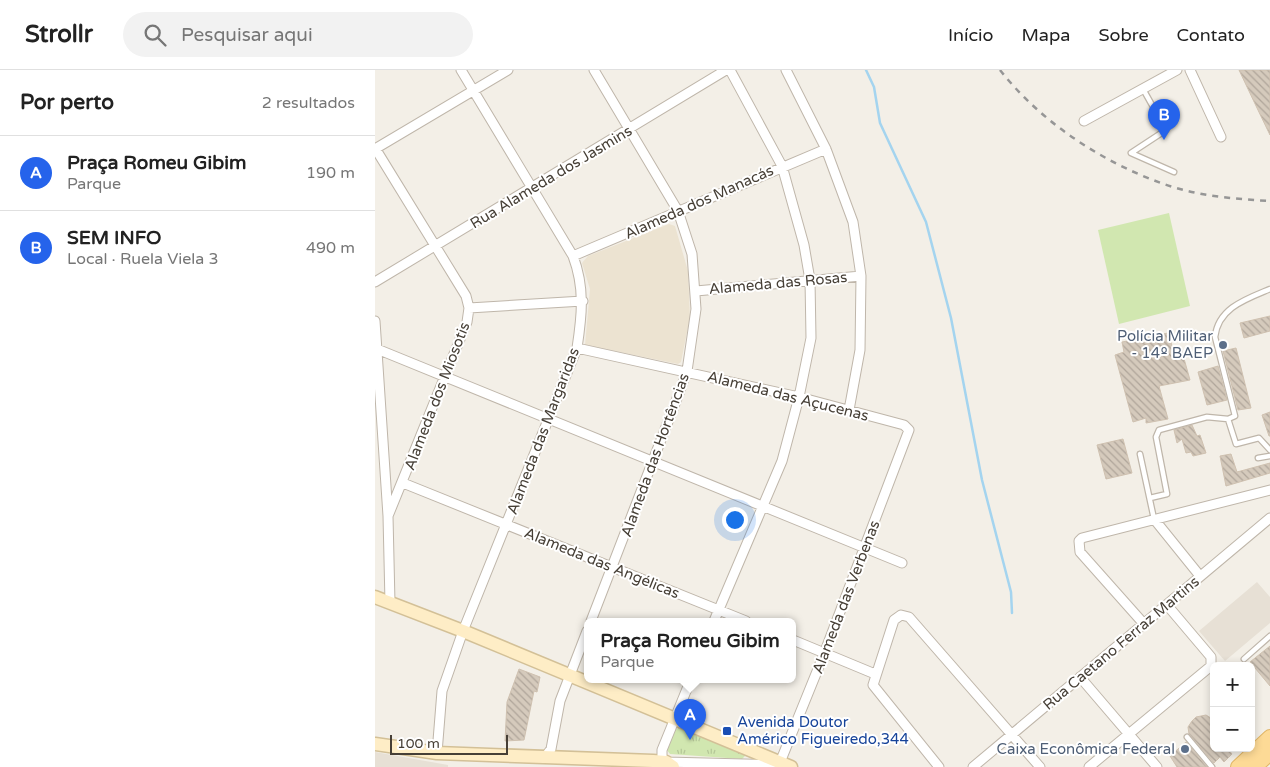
<!DOCTYPE html>
<html lang="pt">
<meta charset="utf-8">
<style>
body{margin:0;font-family:"Varela Round",sans-serif;background:#f2f2f2;color:#222}
.controls{position:absolute;right:15px;bottom:15px;display:grid;overflow:hidden;border-radius:8px;box-shadow:0 2px 8px #0003}
.controls button{width:45px;height:45px;display:grid;place-items:center;padding:0;border:0;border-bottom:1px solid #e0e0e0;background:#fff;color:#222;font:25px sans-serif}
.scale{position:absolute;left:15px;bottom:12px;width:118px;box-sizing:border-box;padding-left:5px;border:2px solid #463f36;border-top:0;font-size:14px;line-height:18px;white-space:nowrap;color:#463f36;-webkit-text-stroke:4px #fff;paint-order:stroke}
.you{position:absolute;left:359px;top:449px;width:18px;height:18px;margin:-12px;border:4px solid #fff;border-radius:50%;background:#1a73e8;box-shadow:0 0 0 8px #1a73e833}
.badge{display:grid;place-items:center;width:32px;height:32px;border-radius:50%;background:#2563eb;color:#fff;font-size:16px;font-weight:700}
.pin{position:absolute;translate:-50% -41px;filter:drop-shadow(0 1px 2px #0008)}
.pin::after{content:'';position:absolute;top:26px;width:18px;height:15px;background:inherit;clip-path:polygon(0 0,100% 0,50% 100%)}
.popup{position:absolute;left:209px;top:548px;width:212px;height:65px;box-sizing:border-box;display:grid;place-content:center;border-radius:8px;background:#fff;filter:drop-shadow(0 1px 4px #0005);font-size:16px;white-space:nowrap;color:#767676}
.popup b{font-size:19px;color:#222}
.popup::after{content:'';position:absolute;left:50%;top:100%;margin-left:-10px;border:10px solid transparent;border-top-color:#fff}
.list{margin:0;padding:0;list-style:none}
h2{display:flex;justify-content:space-between;align-items:center;height:65px;margin:0;padding:0 20px;font-size:21px}
h2 small{font-size:16px;font-weight:400;color:#767676}
.list li{display:grid;grid-template-columns:32px 1fr auto;gap:15px;align-items:center;box-sizing:border-box;height:75px;padding:0 20px;border-top:1px solid #e0e0e0}
.list b{display:block;font-size:19px;white-space:nowrap}
.list p{margin:0;font-size:16px;white-space:nowrap;color:#767676}
.list em{font-size:16px;font-style:normal;color:#767676}
.icon{flex:none;width:28px;height:28px;fill:none;stroke:currentColor;stroke-width:2;stroke-linecap:round;stroke-linejoin:round}
.map{position:relative;flex:none;width:895px;height:697px;overflow:hidden}
header{display:flex;align-items:center;gap:30px;box-sizing:border-box;height:70px;padding:0 25px;background:#fff;border-bottom:1px solid #e0e0e0}
header strong{font-size:24px}
nav{display:flex;gap:28px;margin-inline-start:auto;font-size:18px}
.search{width:350px;height:45px;background:#f2f2f2;display:flex;align-items:center;gap:12px;box-sizing:border-box;padding:0 18px;border-radius:28px;color:#767676;font-size:19px}
main{display:flex}
aside{flex:1;background:#fff}
.map>svg:first-child{display:block}
</style>
<header>
<strong>Strollr</strong>
<div class="search"><svg class="icon" aria-label="search" viewBox="0 0 24 24"><circle cx="10" cy="10" r="6"/><path d="M15 15l6 6"/></svg>Pesquisar aqui</div>
<nav><a>Início</a><a>Mapa</a><a>Sobre</a><a>Contato</a></nav>
</header>
<main>
<aside>
<h2>Por perto<small>2 resultados</small></h2>
<ul class="list">
<li><span class="badge">A</span><div><b>Praça Romeu Gibim</b><p>Parque</p></div><em>190 m</em></li>
<li><span class="badge">B</span><div><b>SEM INFO</b><p>Local · Ruela Viela 3</p></div><em>490 m</em></li>
</ul>
</aside>
<div class="map">
<svg width="895" height="697" viewBox="0 0 895 697">
<defs>
<pattern id="park-tufts" width="24" height="20" patternUnits="userSpaceOnUse" patternTransform="scale(1.25)"><rect width="24" height="20" fill="#d1e7b0"/><path d="M3 7l-1-3M5 7V3M7 7l1-3M15 17l-1-3M17 17v-4M19 17l1-3" fill="none" stroke="#b5c798"/></pattern>
<pattern id="building-back-hatch" width="6" height="6" patternUnits="userSpaceOnUse" patternTransform="scale(1.25)"><rect width="6" height="6" fill="#d5cabc"/><path d="M-1 5l2 2M0 0l6 6M5-1l2 2" fill="none" stroke="#afa59a"/></pattern>
</defs>
<rect width="100%" height="100%" fill="#f3efe7"/>
<path fill="#e7e0d5" d="M 882,512 L 895,527 L 895,553 L 850,591 L 824,561 Z
M 0,682 L 73,695 L 73,697 L 0,697 Z"/>
<path fill="#ece3d1" d="M 294,154 L 300,156 L 313,201 L 315,247 L 306,292 L 303,294 L 210,275 L 215,219 L 207,193 L 213,186 Z"/>
<path fill="#d1e7b0" d="M 794,143 L 815,236 L 744,254 L 723,160 Z"/>
<path fill="url(#park-tufts)" d="M 303,658 L 368,684 L 370,686 L 367,689 L 295,684 L 291,679 L 299,661 Z"/>
<g fill="none" stroke-linecap="round" stroke-linejoin="round">
<path stroke="#a4d4ef" stroke-width="2.5" d="M 491,0 L 499,17 L 505,53 L 551,152 L 576,248 L 607,410 L 636,522 L 637,543"/>
</g>
<path fill="url(#building-back-hatch)" stroke="#cfc1b0" d="M 864,0 L 895,0 L 895,65 L 882,38 Z
M 895,246 L 895,261 L 869,268 L 865,253 Z
M 793,263 L 799,282 L 806,278 L 815,310 L 784,316 L 793,349 L 771,353 L 771,348 L 758,352 L 740,285 L 749,282 L 747,272 Z
M 861,278 L 876,338 L 863,340 L 848,281 Z
M 843,296 L 852,330 L 832,335 L 823,302 Z
M 895,342 L 895,366 L 894,366 L 887,345 Z
M 817,355 L 822,366 L 825,365 L 831,383 L 818,386 L 816,382 L 811,383 L 807,369 L 802,373 L 799,360 Z
M 748,369 L 757,403 L 731,409 L 722,375 Z
M 856,384 L 862,402 L 895,393 L 895,403 L 851,416 L 845,386 Z
M 895,576 L 895,616 L 875,592 Z
M 144,599 L 165,607 L 162,622 L 159,621 L 149,670 L 130,671 L 132,632 Z
M 831,645 L 839,650 L 839,678 L 852,678 L 857,684 L 849,692 L 845,687 L 839,693 L 814,664 L 813,657 L 817,651 L 821,647 Z
M 811,672 L 832,697 L 802,697 L 795,686 Z"/>
<g fill="none" stroke-linecap="round" stroke-linejoin="round">
<defs>
<path id="lane" d="M 768,19 L 791,60 L 756,83 L 799,102
M 853,349 L 860,346 L 840,267 C 843,238 871,229 895,219
M 765,384 L 779,449
M 883,388 L 895,386
M 775,428 L 792,424 L 781,367 L 784,360 L 832,347 L 853,349 L 861,374 L 884,368 L 895,380
M 869,589 L 895,566
M 812,667 L 837,697"/>
<path id="street" d="M 411,0 L 451,79 L 478,152 L 486,206 L 485,280 L 474,340
M 815,0 L 846,67
M 709,51 L 802,0
M 0,78 L 91,226 L 94,238 L 92,252 L 13,446
M 0,79 L 133,0
M 198,186 L 451,79
M 0,212 L 351,0
M 321,221 L 486,206
M 94,238 L 208,231
M 0,251 L 13,446 L 15,533
M 202,278 L 424,327 L 529,355 L 534,360 L 449,584 L 404,695 L 291,692 L 287,687 L 287,680 L 316,609
M 2,279 L 527,493
M 28,413 L 371,551
M 779,449 L 825,506
M 216,551 L 306,318 L 312,301 L 321,239 L 317,184 L 303,141 L 219,0
M 339,551 L 407,391 L 424,327 L 436,268 L 435,210 L 429,175 L 407,96 L 355,0
M 769,554 L 705,482 L 704,471 L 707,468 L 895,420
M 418,570 L 500,604
M 705,607 L 782,697
M 62,683 L 67,621 L 88,561 L 202,278 C 207,245 210,218 198,186 L 86,0
M 170,687 L 176,679 L 185,631 L 212,561
M 564,697 L 498,615 L 519,550 L 526,545 L 534,547 L 665,697
M 598,697 L 895,448
M 714,697 L 836,596 L 836,587 L 792,535"/>
<path id="secondary" d="M 0,527 L 88,561 L 416,697
M 0,674 L 62,683 L 278,691 L 291,692 L 298,697"/>
<path id="primary" d="M 863,697 L 895,667
M 880,697 L 895,683"/>
</defs>
<use href="#lane" stroke="#bfb6aa" stroke-width="7"/>
<use href="#street" stroke="#bfb6aa" stroke-width="11"/>
<use href="#secondary" stroke="#d3c097" stroke-width="15"/>
<use href="#primary" stroke="#e2b666" stroke-width="16"/>
<use href="#lane" stroke="#fff" stroke-width="4.5"/>
<use href="#street" stroke="#fff" stroke-width="9"/>
<use href="#secondary" stroke="#feedc6" stroke-width="12"/>
<use href="#primary" stroke="#fdda96" stroke-width="14"/>
<path stroke="#969696" stroke-width="2.5" stroke-dasharray="6 6" stroke-linecap="butt" d="M 625,0 C 665,51 725,91 786,113 C 821,126 859,129 895,131"/>
</g>
<g fill="#5c6f8a" stroke="#fff" stroke-width="2">
<circle cx="848" cy="275" r="5"/>
<circle cx="810" cy="679" r="5"/>
</g>
<rect fill="#1a4fb4" stroke="#fff" stroke-width="2" x="347" y="656" width="10" height="10" rx="2.5"/>
<g text-anchor="middle" stroke-width="4" stroke-linejoin="round" paint-order="stroke">
<g font-size="15" fill="#463f36" stroke="#fff">
<text transform="translate(176 107) rotate(-31)" y="5">Rua Alameda dos Jasmins</text>
<text transform="translate(324 132) rotate(-24)" y="5">Alameda dos Manacás</text>
<text transform="translate(403 213) rotate(-5)" y="5">Alameda das Rosas</text>
<text transform="translate(62 326) rotate(-69)" y="5">Alameda dos Miosotis</text>
<text transform="translate(413 326) rotate(14)" y="5">Alameda das Açucenas</text>
<text transform="translate(168 361) rotate(-69)" y="5">Alameda das Margaridas</text>
<text transform="translate(280 385) rotate(-70)" y="5">Alameda das Hortências</text>
<text transform="translate(227 493) rotate(22)" y="5">Alameda das Angélicas</text>
<text transform="translate(471 527) rotate(-69)" y="5">Alameda das Verbenas</text>
<text transform="translate(746 573) rotate(-40)" y="5">Rua Caetano Ferraz Martins</text>
</g>
<g font-size="15" fill="#4e5e75" stroke="#fff" text-anchor="end">
<text x="838" y="271">Polícia Militar<tspan x="838" dy="17">- 14º BAEP</tspan></text>
<text x="800" y="684">Caixa Econômica Federal</text>
</g>
<g font-size="15" fill="#164399" stroke="#fff" text-anchor="start">
<text x="362" y="657">Avenida Doutor<tspan x="362" dy="17">Américo Figueiredo,344</tspan></text>
</g>
</g>
</svg>
<div class="controls">
<button>+</button>
<button>−</button>
</div>
<div class="scale">100 m</div>
<div class="you"></div>
<div class="pin badge" style="left:315px;top:670px">A</div>
<div class="popup"><b>Praça Romeu Gibim</b>Parque</div>
<div class="pin badge" style="left:789px;top:70px">B</div>
</div>
</main>
